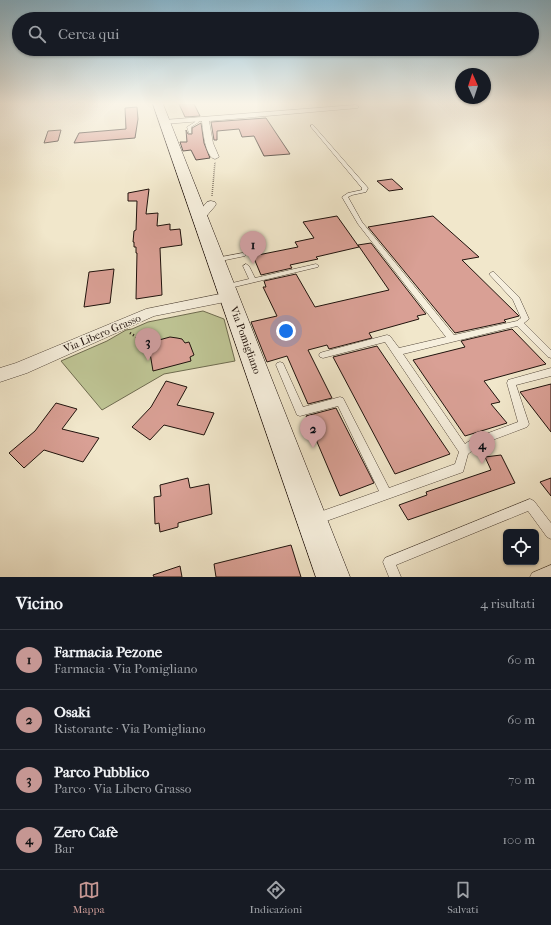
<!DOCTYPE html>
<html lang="it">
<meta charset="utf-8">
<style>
body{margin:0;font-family:"IM FELL French Canon",serif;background:#242831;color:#f1f3f6}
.controls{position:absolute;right:12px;bottom:12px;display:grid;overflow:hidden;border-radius:6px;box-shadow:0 1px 3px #0004}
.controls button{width:36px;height:36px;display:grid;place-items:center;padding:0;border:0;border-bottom:1px solid #363941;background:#171b24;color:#f1f3f6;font:20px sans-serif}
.compass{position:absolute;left:455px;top:68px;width:36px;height:36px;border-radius:50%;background:#171b24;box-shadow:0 1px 3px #0004;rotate:357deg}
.you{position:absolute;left:286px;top:331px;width:14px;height:14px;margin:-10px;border:3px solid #fff;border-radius:50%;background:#1a73e8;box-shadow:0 0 0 6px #1a73e833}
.badge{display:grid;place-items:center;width:26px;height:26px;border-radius:50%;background:#c59692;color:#111;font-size:13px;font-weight:700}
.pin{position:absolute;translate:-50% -33px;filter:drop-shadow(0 1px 2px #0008)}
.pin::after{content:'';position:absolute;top:21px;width:14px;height:12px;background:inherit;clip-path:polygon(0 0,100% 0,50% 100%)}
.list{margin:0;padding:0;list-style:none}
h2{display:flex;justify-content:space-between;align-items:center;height:52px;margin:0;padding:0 16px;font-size:17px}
h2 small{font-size:13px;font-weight:400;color:#9ea1a6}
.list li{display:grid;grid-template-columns:26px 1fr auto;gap:12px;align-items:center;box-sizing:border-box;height:60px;padding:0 16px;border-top:1px solid #363941}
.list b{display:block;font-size:15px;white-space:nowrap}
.list p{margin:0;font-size:13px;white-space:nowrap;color:#9ea1a6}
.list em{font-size:13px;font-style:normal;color:#9ea1a6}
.icon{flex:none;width:22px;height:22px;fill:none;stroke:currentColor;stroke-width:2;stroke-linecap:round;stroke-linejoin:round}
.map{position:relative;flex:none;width:551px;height:577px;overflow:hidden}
.search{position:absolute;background:#171b24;box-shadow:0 1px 3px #0004;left:12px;right:12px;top:12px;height:44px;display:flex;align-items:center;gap:10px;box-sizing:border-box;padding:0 14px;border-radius:22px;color:#9ea1a6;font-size:15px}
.sheet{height:292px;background:#171b24}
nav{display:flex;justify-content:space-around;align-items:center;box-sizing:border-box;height:56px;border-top:1px solid #363941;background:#171b24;font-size:11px;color:#9ea1a6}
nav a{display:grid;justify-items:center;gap:2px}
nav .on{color:#c59692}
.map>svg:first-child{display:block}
</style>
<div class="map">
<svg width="551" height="577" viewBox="0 0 551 577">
<rect width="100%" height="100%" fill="#f1e7cb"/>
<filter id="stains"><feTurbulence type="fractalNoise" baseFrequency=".005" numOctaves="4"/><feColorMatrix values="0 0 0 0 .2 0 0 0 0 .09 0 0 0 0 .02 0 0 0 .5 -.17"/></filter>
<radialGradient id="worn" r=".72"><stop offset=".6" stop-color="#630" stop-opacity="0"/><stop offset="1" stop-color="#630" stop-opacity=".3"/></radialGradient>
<path fill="#bec494" stroke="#6f6c50" d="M 203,311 L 224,319 L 235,361 L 164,374 L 102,410 L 61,361 L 107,341 L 126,330 L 132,329 L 148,322 Z"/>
<path fill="#d9a095" stroke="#20130d" d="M 179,104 L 194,104 L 200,116 L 185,117 Z
M 137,107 L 138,119 L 135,138 L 74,143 L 79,133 L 126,129 L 125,108 Z
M 266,118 L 290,154 L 264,156 L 254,136 L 242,137 L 239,129 L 217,131 L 217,140 L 214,140 L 211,122 Z
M 201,123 L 204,143 L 210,158 L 196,160 L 191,150 L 183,151 L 180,142 L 187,142 L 186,130 L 188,134 L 192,134 L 192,128 Z
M 61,130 L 58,141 L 44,143 L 48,131 Z
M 392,179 L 403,189 L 389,191 L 377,181 Z
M 149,189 L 146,214 L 158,213 L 157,226 L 170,224 L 170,230 L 180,229 L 182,245 L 160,248 L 162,295 L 136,299 L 137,253 L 136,253 L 136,247 L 134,247 L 134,242 L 133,242 L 134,231 L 136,230 L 137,201 L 128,201 L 128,193 Z
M 337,216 L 359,247 L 316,257 L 318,259 L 290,265 L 292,268 L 261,275 L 253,256 L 298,247 L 295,242 L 314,238 L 303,222 Z
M 433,216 L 479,257 L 462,260 L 519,316 L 504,320 L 506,322 L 455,333 L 368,227 Z
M 371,243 L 426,314 L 417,316 L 419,319 L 369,333 L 372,338 L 329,349 L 327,345 L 308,350 L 332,398 L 308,404 L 287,356 L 267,362 L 251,322 L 277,316 L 263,287 L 266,287 L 264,281 L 296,274 L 315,307 L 389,290 L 358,245 Z
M 114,269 L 110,303 L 84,307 L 89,272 Z
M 512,329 L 546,364 L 484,381 L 500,402 L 491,404 L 507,423 L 465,436 L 413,360 L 465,347 L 461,341 Z
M 170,337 L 177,338 L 182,339 L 185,343 L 189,342 L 194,355 L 190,357 L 191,361 L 153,371 L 150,353 L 151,348 L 159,340 Z
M 377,346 L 450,454 L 395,474 L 333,357 Z
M 166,381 L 187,387 L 177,405 L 214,413 L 204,435 L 164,425 L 150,440 L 132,427 L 151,407 Z
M 551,384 L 551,432 L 520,392 Z
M 56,403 L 77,409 L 62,429 L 99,438 L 83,462 L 44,450 L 24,468 L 9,453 L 35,431 Z
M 336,408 L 374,483 L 340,496 L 306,416 Z
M 501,455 L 515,483 L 408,520 L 399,505 L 427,495 L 426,492 L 491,470 L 485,457 Z
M 188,478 L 190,488 L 209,484 L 212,514 L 178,523 L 178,527 L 160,532 L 159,523 L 155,524 L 154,497 L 161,496 L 160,485 Z
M 551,478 L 551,496 L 540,482 Z
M 291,545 L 301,577 L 216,577 L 214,564 Z
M 180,566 L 182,577 L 154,577 L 153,575 Z"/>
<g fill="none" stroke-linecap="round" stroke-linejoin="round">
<defs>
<path id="service" d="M 196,119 L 198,119 L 199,122 L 191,127 L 191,133 L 189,133 L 187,127 L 195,122 Z
M 311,125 L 313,125 L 368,188 L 366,192 L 352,195 L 348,197 L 362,222 L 454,335 L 517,321 L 521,318 L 513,300 L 489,274 L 492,272 L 494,272 L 519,297 L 529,319 L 524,323 L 551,350 L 551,358 L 548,357 L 517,326 L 403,354 L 465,444 L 472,439 L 518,422 L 507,383 L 508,380 L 551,368 L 551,376 L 516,385 L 529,424 L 527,427 L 479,445 L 468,454 L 463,472 L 318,524 L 314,522 L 312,518 L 314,514 L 379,491 L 338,406 L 300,416 L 297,415 L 276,365 L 277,363 L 280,362 L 283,363 L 303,407 L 340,397 L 343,398 L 389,488 L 455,464 L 459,452 L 385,342 L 323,358 L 320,357 L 319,355 L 320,353 L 323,352 L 387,335 L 390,336 L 399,348 L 446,337 L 358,224 L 342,197 L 348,193 L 362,190 L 362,188 L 311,127 Z
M 243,253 L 246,255 L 245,256 L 216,262 L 213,260 L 216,258 Z
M 246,264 L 249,266 L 255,278 L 316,264 L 319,266 L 318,267 L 226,289 L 224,289 L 223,287 L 224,285 L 249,279 L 243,266 Z
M 530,499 L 534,501 L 551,523 L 551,539 L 547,537 L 528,511 L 396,565 L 401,577 L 389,577 L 383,562 L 385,558 Z
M 551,565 L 551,577 L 530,577 L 532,573 Z"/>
<path id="minor" d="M 356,105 L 359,107 L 358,108 L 209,121 L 213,143 L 219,157 L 215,159 C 205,157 203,130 202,121 L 165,124 L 161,122 L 165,120 Z
M 211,201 L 215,202 L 216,204 L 215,206 L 204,219 L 196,219 L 195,217 L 196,215 L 207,202 Z
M 230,292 L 235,294 L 237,297 L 235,300 L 154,316 L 27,373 L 0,382 L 0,368 L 16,363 L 146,309 Z"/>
<path id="secondary" d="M 153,104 L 163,104 L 350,577 L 316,577 Z"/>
</defs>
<use href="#service" stroke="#54483c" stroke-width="1"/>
<use href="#minor" stroke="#54483c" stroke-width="1"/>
<use href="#secondary" stroke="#20130d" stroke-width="1"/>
<path stroke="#20130d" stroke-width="1.5" stroke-dasharray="0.5 1.5" stroke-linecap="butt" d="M 212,196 L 215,162"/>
<path stroke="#20130d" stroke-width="2.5" stroke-dasharray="1 2.5" stroke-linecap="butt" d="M 130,333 L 146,343"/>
<use href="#service" fill="#f6efdd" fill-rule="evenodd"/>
<use href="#minor" fill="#f6efdd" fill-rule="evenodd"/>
<use href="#secondary" fill="#f6efdd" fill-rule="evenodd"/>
</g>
<linearGradient id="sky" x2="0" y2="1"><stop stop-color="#89b9d2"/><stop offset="0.56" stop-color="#f9f4e8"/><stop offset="1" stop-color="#f9f4e8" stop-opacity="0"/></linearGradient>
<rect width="551" height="185" fill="url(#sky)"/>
<g text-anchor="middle" stroke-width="3" stroke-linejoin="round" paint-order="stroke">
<g font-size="11" fill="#20130d" stroke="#f6efdd">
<text transform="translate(102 333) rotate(-23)" y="4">Via Libero Grasso</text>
<text transform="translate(246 340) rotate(70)" y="4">Via Pomigliano</text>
</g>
</g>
<rect width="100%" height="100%" filter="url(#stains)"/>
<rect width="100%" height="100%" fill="url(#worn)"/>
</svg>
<div class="controls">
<button><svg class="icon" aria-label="locate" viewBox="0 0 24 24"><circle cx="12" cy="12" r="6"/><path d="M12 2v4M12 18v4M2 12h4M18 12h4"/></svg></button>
</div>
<svg class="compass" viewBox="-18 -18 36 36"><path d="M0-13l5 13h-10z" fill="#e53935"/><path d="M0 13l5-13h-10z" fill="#9ea1a6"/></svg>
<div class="you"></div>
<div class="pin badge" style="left:253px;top:264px">1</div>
<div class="pin badge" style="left:313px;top:448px">2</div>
<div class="pin badge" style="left:148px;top:361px">3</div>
<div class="pin badge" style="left:482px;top:464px">4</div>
<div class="search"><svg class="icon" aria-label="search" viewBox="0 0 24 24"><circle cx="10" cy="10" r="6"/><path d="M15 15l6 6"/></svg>Cerca qui</div>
</div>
<section class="sheet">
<h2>Vicino<small>4 risultati</small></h2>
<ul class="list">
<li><span class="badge">1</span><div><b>Farmacia Pezone</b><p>Farmacia · Via Pomigliano</p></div><em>60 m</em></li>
<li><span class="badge">2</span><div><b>Osaki</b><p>Ristorante · Via Pomigliano</p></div><em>60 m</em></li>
<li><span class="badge">3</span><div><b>Parco Pubblico</b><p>Parco · Via Libero Grasso</p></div><em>70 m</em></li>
<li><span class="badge">4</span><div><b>Zero Cafè</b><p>Bar</p></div><em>100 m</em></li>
</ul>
</section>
<nav>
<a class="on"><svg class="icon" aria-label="map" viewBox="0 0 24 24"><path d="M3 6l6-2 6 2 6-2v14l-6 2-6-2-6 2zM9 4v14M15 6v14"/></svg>Mappa</a>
<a><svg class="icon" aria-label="directions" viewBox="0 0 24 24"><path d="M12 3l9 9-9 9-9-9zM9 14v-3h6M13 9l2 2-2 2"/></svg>Indicazioni</a>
<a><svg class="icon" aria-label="saved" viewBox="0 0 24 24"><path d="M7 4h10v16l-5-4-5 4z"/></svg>Salvati</a>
</nav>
